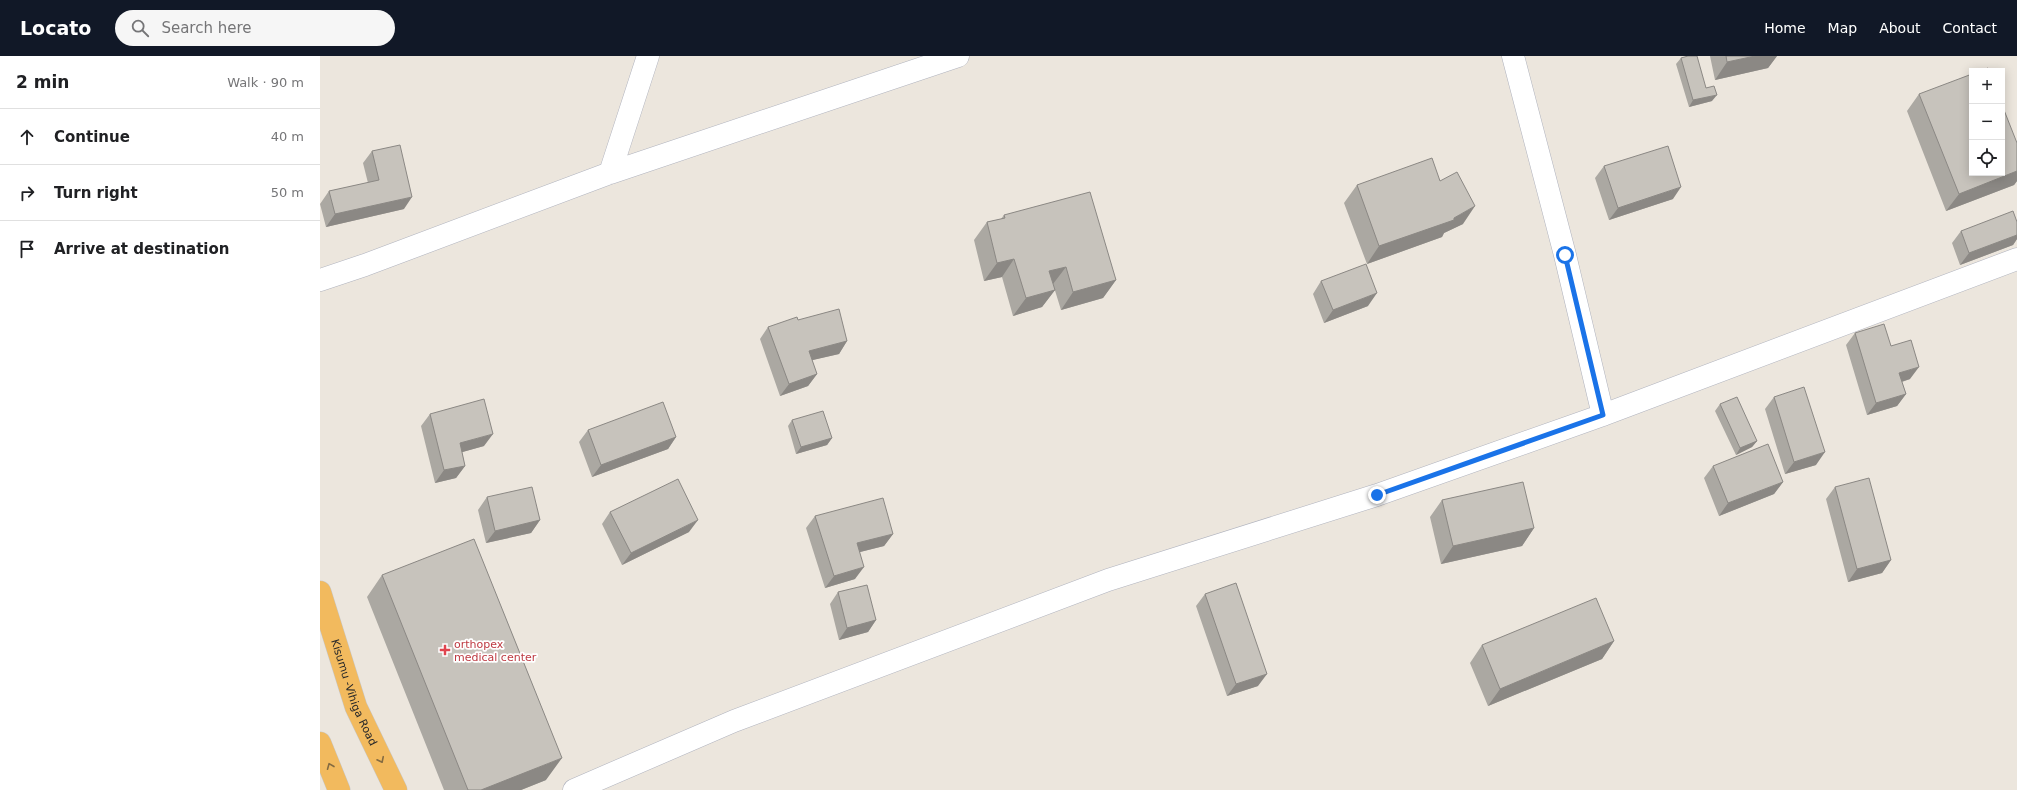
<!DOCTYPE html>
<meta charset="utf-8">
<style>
body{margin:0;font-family:"DejaVu Sans",sans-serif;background:#f6f6f6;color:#202124}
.controls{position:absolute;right:12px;top:12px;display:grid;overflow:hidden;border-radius:0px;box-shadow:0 2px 10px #0003}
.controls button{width:36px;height:36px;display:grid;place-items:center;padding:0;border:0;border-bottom:1px solid #e0e0e0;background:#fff;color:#202124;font:20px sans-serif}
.stop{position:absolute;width:12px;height:12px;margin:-9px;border:3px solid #1a73e8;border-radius:50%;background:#fff}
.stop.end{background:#1a73e8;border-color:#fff;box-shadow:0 1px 4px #0008}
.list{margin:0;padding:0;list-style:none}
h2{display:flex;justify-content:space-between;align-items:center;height:52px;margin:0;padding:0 16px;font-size:17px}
h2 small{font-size:13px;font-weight:400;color:#757577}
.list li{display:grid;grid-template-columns:26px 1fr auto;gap:12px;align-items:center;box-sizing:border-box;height:56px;padding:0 16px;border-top:1px solid #e0e0e0}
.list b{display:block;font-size:15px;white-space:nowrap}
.list em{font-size:13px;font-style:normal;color:#757577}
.icon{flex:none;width:22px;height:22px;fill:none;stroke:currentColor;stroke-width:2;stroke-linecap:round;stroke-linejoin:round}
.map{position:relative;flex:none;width:1697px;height:734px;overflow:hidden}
header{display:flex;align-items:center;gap:24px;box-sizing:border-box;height:56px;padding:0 20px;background:#111827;color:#fff}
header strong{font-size:19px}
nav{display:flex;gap:22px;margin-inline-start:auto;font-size:14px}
.search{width:280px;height:36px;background:#f6f6f6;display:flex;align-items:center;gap:10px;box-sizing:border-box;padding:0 14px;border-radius:22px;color:#757577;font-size:15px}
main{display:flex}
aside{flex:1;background:#fff}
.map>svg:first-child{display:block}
</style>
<header>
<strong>Locato</strong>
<div class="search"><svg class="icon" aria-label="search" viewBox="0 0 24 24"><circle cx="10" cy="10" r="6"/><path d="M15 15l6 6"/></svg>Search here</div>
<nav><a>Home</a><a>Map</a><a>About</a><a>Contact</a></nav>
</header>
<main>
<aside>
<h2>2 min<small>Walk · 90 m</small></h2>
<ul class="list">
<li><svg class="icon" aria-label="ahead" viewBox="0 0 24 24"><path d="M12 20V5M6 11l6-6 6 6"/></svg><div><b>Continue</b></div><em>40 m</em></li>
<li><svg class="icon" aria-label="right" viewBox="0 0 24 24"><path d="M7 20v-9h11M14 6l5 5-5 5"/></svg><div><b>Turn right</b></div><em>50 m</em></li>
<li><svg class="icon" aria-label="arrive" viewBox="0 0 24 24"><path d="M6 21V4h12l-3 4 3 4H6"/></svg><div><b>Arrive at destination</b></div></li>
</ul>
</aside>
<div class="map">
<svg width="1697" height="734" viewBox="0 0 1697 734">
<rect width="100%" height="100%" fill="#ece6dd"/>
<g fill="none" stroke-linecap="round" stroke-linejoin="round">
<defs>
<path id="minor" d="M 1193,0 L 1245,199 L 1283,359
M 290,117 L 328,0
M 0,224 L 45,209 L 290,117 L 638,0
M 254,734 L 414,665 L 788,524 L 1057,439 L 1283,359 L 1697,203"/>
<g id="trunk">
<path id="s1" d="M 0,536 L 36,651 L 76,734"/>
<path d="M 0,687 L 19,734"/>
</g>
</defs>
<use href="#minor" stroke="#b0b3be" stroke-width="23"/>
<use href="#trunk" stroke="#c8c8c8" stroke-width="23"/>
<use href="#minor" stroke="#fff" stroke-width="22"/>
<use href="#trunk" stroke="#f2ba5e" stroke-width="22"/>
</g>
<path fill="#aba8a2" d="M 1390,0 L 1457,0 L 1448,12 L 1395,24 Z
M 1361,2 L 1386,32 L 1392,45 L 1369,51 L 1356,8 Z
M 1599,38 L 1697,87 L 1697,125 L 1694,129 L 1626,155 L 1587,55 Z
M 52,95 L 84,153 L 6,171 L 0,148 L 9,135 L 48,127 L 43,107 Z
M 1284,110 L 1353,143 L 1289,164 L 1275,122 Z
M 1120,125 L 1143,168 L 1124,177 L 1122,181 L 1047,208 L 1024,147 L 1037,129 Z
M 684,159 L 796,224 L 783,242 L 741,254 L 733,228 L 735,234 L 722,251 L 693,260 L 682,221 L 664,225 L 654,184 L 667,166 L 681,163 Z
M 1697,166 L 1697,183 L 1693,189 L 1640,209 L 1632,187 L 1641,175 Z
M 1001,225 L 1048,250 L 1004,267 L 993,238 Z
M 478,264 L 527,285 L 519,298 L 492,304 L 497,318 L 488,330 L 460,340 L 440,283 L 448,271 Z
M 1535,277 L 1571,290 L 1590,323 L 1582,326 L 1586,338 L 1577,350 L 1547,359 L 1526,289 Z
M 1454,341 L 1496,409 L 1465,418 L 1445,353 Z
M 1400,348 L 1437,385 L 1432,391 L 1416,399 L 1395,355 Z
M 110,358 L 164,390 L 142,396 L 145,410 L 136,422 L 115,427 L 101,370 Z
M 472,364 L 512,382 L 507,389 L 476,398 L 468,370 Z
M 268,374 L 356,381 L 348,393 L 272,421 L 259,386 Z
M 1393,410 L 1463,426 L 1454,438 L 1399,460 L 1384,422 Z
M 1515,431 L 1571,504 L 1562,517 L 1528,526 L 1506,443 Z
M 167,441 L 220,464 L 211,477 L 166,487 L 158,454 Z
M 1122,444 L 1214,472 L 1202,490 L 1121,508 L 1110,461 Z
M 290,456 L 369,476 L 302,509 L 282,468 Z
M 495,460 L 573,478 L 564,490 L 540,496 L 535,523 L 505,532 L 486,472 Z
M 62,519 L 226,724 L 201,734 L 124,734 L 47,541 Z
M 518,536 L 556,564 L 548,576 L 519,584 L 510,548 Z
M 885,538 L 938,630 L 907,640 L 876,550 Z
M 1294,585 L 1282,603 L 1168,650 L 1150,607 L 1162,589 Z"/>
<path fill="#8b8884" d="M 1435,0 L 1457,0 L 1448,12 L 1395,24 L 1407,6 Z
M 1397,39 L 1392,45 L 1369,51 L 1373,44 Z
M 1697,115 L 1697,125 L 1694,129 L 1626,155 L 1639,138 Z
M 1361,131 L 1353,143 L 1289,164 L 1298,152 Z
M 92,141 L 84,153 L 6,171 L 15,158 Z
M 1155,150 L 1143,168 L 1124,177 L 1122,181 L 1047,208 L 1059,190 L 1134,162 Z
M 1697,179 L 1697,183 L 1693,189 L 1640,209 L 1649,197 Z
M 694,203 L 682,221 L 664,225 L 677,207 Z
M 746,211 L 733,228 L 729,215 Z
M 796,224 L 783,242 L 741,254 L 753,236 Z
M 735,234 L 722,251 L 693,260 L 706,242 Z
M 1057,237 L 1048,250 L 1004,267 L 1013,254 Z
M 527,285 L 519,298 L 480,307 L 489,295 Z
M 1599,311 L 1590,323 L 1571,329 L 1579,317 Z
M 497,318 L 488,330 L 460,340 L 469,328 Z
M 1586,338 L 1577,350 L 1547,359 L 1556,347 Z
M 173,378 L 164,390 L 132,399 L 140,387 Z
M 356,381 L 348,393 L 272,421 L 281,409 Z
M 512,382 L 507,389 L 476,398 L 481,391 Z
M 1437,385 L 1432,391 L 1416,399 L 1420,392 Z
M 1505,396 L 1496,409 L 1465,418 L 1474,406 Z
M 145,410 L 136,422 L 115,427 L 124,414 Z
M 1463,426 L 1454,438 L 1399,460 L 1408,447 Z
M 220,464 L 211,477 L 166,487 L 175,475 Z
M 378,464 L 369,476 L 302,509 L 311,497 Z
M 1214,472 L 1202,490 L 1121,508 L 1133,490 Z
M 573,478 L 564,490 L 528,499 L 537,487 Z
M 1571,504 L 1562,517 L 1528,526 L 1537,513 Z
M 544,511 L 535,523 L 505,532 L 514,520 Z
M 556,564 L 548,576 L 519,584 L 527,572 Z
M 1294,585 L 1282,603 L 1168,650 L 1180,633 Z
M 947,618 L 938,630 L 907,640 L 916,628 Z
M 242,702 L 226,724 L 201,734 L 161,734 Z"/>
<path fill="#c7c3bc" stroke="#8b8884" d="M 1368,0 L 1377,0 L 1386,32 L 1394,30 L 1397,39 L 1373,44 L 1361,2 Z
M 1406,0 L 1435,0 L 1407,6 Z
M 1668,12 L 1669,15 L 1659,15 Z
M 1652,18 L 1652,117 L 1682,117 L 1682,49 L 1697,87 L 1697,115 L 1639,138 L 1599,38 Z
M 80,89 L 92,141 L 15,158 L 9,135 L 59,124 L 52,95 Z
M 1348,90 L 1361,131 L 1298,152 L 1284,110 Z
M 1112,102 L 1120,125 L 1137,116 L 1155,150 L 1134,162 L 1134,164 L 1059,190 L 1037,129 Z
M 770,136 L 796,224 L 753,236 L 746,211 L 729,215 L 735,234 L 706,242 L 694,203 L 677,207 L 667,166 L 685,162 L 684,159 Z
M 1693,155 L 1697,166 L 1697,179 L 1649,197 L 1641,175 Z
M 1046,208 L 1057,237 L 1013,254 L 1001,225 Z
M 519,253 L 527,285 L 489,295 L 497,318 L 469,328 L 448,271 L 477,261 L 478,264 Z
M 1564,268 L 1571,290 L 1591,284 L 1599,311 L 1579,317 L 1586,338 L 1556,347 L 1535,277 Z
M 1484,331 L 1505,396 L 1474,406 L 1454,341 Z
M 1417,341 L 1437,385 L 1420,392 L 1400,348 Z
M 164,343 L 173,378 L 140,387 L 145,410 L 124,414 L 110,358 Z
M 343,346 L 356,381 L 281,409 L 268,374 Z
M 503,355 L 512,382 L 481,391 L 472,364 Z
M 1448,388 L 1463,426 L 1408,447 L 1393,410 Z
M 1549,422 L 1571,504 L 1537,513 L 1515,431 Z
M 358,423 L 378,464 L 311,497 L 290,456 Z
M 1203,426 L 1214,472 L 1133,490 L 1122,444 Z
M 212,431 L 220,464 L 175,475 L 167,441 Z
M 563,442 L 573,478 L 537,487 L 544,511 L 514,520 L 495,460 Z
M 154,483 L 242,702 L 161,734 L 148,734 L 62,519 Z
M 916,527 L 947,618 L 916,628 L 885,538 Z
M 547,529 L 556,564 L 527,572 L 518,536 Z
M 1276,542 L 1294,585 L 1180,633 L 1162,589 Z"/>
<defs><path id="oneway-chevron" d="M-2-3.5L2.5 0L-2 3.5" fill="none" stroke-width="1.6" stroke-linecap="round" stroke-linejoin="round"/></defs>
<g stroke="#846b41">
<use href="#oneway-chevron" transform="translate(61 704) rotate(64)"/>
<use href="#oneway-chevron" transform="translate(10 710) rotate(-112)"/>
</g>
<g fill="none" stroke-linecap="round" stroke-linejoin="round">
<path stroke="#1a73e8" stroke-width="5" d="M 1057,439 L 1283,359 L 1245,199"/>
</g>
<path fill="#e0444e" stroke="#fff" stroke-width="1.5" d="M123 588h4v4h4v4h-4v4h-4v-4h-4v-4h4z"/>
<g text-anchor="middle" stroke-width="3.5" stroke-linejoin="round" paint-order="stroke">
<g font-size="11" fill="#be3a42" stroke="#fff" text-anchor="start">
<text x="134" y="592">orthopex<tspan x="134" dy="13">medical center</tspan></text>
</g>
<g font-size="11" fill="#2a2a2a" stroke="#fff">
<text dy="4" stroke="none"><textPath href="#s1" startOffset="106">Kisumu -Vihiga Road</textPath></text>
</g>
</g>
</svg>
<div class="controls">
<button>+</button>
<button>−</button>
<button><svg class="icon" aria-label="locate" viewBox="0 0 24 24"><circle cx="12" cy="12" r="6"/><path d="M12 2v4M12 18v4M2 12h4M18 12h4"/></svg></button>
</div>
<div class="stop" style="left:1245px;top:199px"></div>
<div class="stop end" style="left:1057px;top:439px"></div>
</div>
</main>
